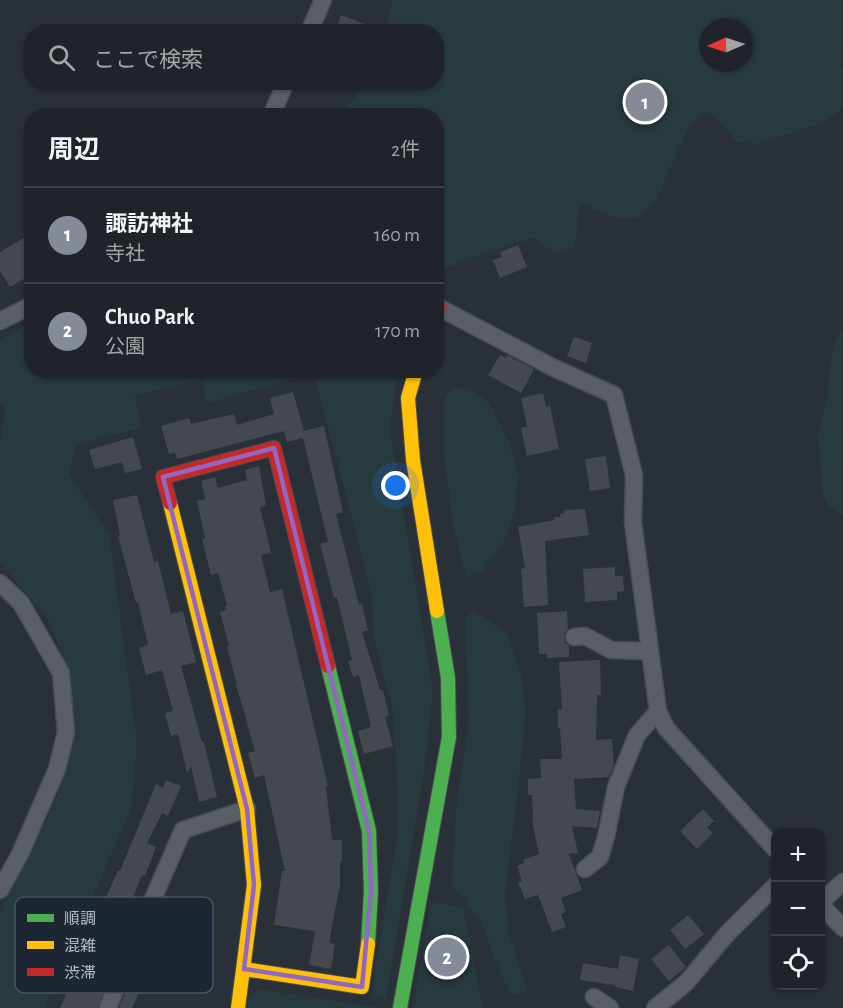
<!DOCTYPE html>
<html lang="ja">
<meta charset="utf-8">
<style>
body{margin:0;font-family:"Alegreya Sans","Noto Sans JP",sans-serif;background:#2d3036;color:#f1f3f6}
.controls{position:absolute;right:18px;bottom:18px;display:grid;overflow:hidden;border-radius:12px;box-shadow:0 2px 4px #0004}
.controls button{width:54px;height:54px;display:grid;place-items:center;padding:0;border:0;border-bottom:2px solid #3d4147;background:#20242a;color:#f1f3f6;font:30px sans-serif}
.compass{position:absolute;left:699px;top:18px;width:54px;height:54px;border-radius:50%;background:#20242a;box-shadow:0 2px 4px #0004;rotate:267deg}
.you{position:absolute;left:396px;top:486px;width:21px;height:21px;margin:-15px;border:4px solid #fff;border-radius:50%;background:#1a73e8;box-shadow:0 0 0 9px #1a73e833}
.badge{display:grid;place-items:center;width:39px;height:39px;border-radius:50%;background:#848b96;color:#fff;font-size:20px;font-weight:700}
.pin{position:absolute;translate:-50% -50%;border:3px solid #fff;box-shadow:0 2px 6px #0006}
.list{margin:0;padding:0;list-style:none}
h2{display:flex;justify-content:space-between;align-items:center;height:78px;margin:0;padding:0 24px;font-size:26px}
h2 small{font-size:20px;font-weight:400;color:#a2a4a8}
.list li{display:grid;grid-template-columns:39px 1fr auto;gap:18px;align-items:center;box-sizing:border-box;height:96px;padding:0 24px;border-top:2px solid #3d4147}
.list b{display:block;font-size:22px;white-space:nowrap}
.list p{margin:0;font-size:20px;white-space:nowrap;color:#a2a4a8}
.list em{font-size:20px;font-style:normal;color:#a2a4a8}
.icon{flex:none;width:33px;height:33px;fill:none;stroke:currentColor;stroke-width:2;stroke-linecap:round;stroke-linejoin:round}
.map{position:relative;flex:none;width:843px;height:1008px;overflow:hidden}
.search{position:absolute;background:#20242a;box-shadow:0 2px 4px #0004;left:24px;top:24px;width:420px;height:66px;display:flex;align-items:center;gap:15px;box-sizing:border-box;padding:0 21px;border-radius:24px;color:#a2a4a8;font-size:22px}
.panel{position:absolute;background:#20242a;box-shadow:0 2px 4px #0004;left:24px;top:108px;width:420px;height:270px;border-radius:24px}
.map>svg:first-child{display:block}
</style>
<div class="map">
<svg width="843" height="1008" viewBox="0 0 843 1008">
<rect width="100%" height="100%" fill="#2a3038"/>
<path fill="#273a3e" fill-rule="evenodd" d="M 393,0 L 843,0 L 843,48 L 841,53 L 843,69 L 843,108 L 823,123 L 756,144 L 737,142 L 718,120 L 706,112 L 690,125 L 655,202 L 637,218 L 618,219 L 583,205 L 578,209 L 577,236 L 571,249 L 556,254 L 534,238 L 488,252 L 444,269 L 437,269 L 436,116 L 341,116 L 365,83 L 436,82 L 436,32 L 384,31 ZM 708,27 L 744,27 L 744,63 L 708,63 Z
M 31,323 L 32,370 L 397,371 L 390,430 L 433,692 L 425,763 L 386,1000 L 372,998 L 376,963 L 398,835 L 398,791 L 392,706 L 374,639 L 372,595 L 314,374 L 207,403 L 201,380 L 135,396 L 142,427 L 76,446 L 69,474 L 109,534 L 137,743 L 132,806 L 44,1008 L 0,1008 L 0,909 L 36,841 L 59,792 L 76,730 L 70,674 L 46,616 L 0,563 L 0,441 L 6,406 L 0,403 L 0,340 Z
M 843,328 L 843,514 L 830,508 L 823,496 L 818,436 L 827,399 L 833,345 Z
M 454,387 L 471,389 L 489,403 L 510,445 L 518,474 L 515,509 L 507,536 L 481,574 L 466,577 L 452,520 L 445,462 L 443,421 L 445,396 Z
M 473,610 L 508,634 L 521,675 L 526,711 L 517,797 L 505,892 L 508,930 L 527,988 L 519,995 L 510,992 L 499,971 L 482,923 L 452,885 L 456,809 L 469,721 L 465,620 Z
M 431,902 L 463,907 L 483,1008 L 413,1008 Z
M 259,989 L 382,1008 L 246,1008 L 248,997 Z"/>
<path fill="#444950" d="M 341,15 L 381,30 L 381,32 L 335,32 Z
M 663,88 L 664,108 L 663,108 L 663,115 L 628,118 L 626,91 Z
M 32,233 L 32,274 L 10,287 L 0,271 L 0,252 Z
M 518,245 L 527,267 L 500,278 L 493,260 L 502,257 L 500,252 Z
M 574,337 L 592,343 L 586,363 L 567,356 Z
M 500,355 L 506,358 L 507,355 L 534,369 L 521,393 L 488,375 Z
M 293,392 L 304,431 L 324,426 L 343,512 L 336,514 L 359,605 L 362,604 L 368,630 L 362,632 L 380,690 L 383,690 L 389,716 L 385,717 L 393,746 L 364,754 L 358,731 L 371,727 L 359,675 L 353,677 L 348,661 L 352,660 L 337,597 L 334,598 L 320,544 L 328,542 L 303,438 L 287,442 L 284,431 L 177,459 L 175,452 L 169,454 L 161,426 L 189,418 L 191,424 L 234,414 L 237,425 L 274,414 L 270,398 Z
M 543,393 L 546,407 L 550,406 L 559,449 L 527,456 L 521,428 L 527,426 L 521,398 Z
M 133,437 L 142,469 L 125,473 L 122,462 L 95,469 L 89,450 Z
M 606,456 L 610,488 L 590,491 L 585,459 Z
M 259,466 L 266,505 L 260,507 L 271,553 L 261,555 L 270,592 L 282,589 L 328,786 L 326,787 L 332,840 L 342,840 L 342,861 L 340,861 L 340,889 L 339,889 L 329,943 L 335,944 L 331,969 L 309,965 L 315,931 L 274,925 L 282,871 L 285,871 L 264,775 L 255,778 L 248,753 L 255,751 L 246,721 L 247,721 L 236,685 L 237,685 L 227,647 L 229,646 L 220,612 L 226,610 L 225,605 L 227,605 L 218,573 L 211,575 L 202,539 L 205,538 L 197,501 L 205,499 L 201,481 L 215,477 L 218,488 L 247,480 L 245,470 Z
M 137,495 L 154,562 L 158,561 L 171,614 L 183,611 L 196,662 L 181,666 L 202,742 L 204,742 L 217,797 L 199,802 L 191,766 L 187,773 L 178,734 L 171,736 L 165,713 L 173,711 L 162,670 L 146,675 L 139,648 L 148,645 L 138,602 L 136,603 L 118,536 L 120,535 L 113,500 Z
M 585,509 L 589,535 L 545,541 L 548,605 L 524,607 L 521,569 L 525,568 L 518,527 L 554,520 L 554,517 L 560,517 L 560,514 L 564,514 L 564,510 Z
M 615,567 L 615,576 L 623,576 L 624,591 L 617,592 L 617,600 L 585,602 L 583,569 Z
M 567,611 L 568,629 L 565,632 L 564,637 L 565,643 L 569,646 L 569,657 L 547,658 L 547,654 L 539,654 L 537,613 Z
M 600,660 L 601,695 L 597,695 L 596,740 L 612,739 L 614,765 L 609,777 L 574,779 L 576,809 L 600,811 L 597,828 L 572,826 L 578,853 L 569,854 L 582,890 L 561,898 L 566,912 L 561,914 L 566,927 L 552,932 L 538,895 L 525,899 L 518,882 L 522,881 L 517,866 L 524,863 L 523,860 L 539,854 L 533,826 L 532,795 L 528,795 L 528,779 L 541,778 L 540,759 L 562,759 L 560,728 L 558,728 L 558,709 L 562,709 L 559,662 Z
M 166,780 L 181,786 L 168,816 L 162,813 L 147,843 L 156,847 L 145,876 L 142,875 L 115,941 L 118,943 L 108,965 L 113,967 L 98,1008 L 60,1008 L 103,909 L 101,909 L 118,870 L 120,871 L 156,784 L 163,788 Z
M 703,809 L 714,821 L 707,827 L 713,833 L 697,849 L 680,831 Z
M 688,915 L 704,934 L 685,949 L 670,930 Z
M 669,945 L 686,967 L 669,981 L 651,959 Z
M 620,955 L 639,959 L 633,991 L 615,987 L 615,985 L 580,980 L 583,963 L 618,969 Z
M 132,976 L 144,981 L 132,1008 L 119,1008 Z"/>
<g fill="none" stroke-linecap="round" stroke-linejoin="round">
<defs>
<path id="street" d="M 309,32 L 323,0
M 271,116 L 286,82
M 436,306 L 554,368 L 614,395 L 634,475 L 633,522 L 658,711 L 666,728 L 776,850
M 0,321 L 32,305
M 0,583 L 21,603 L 61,673 L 66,732 L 57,769 L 20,854 L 0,890
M 574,637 L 585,636 L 611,650 L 650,651
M 585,869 L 600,857 L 606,837 L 616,787 L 637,735 L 658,711
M 820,903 L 843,882
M 820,904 L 843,928
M 594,997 L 610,1008
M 108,1008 L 132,947 L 183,830 L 247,809
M 655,1008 L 686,983 L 726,935 L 776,885"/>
<path id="fast" d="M 328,666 L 369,831 L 371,891 L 368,944
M 400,1008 L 449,737 L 448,678 L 437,611"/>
<path id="slow" d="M 416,370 L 408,398 L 413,460 L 437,611
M 170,503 L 247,809 L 254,885 L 238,1008
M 244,969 L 362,987 L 368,944"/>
<path id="jam" d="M 436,313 L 439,307
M 170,503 L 163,477 L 274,448 L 328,666"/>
</defs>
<use href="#street" stroke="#484c53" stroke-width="19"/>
<use href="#fast" stroke="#484c53" stroke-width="16"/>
<use href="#slow" stroke="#484c53" stroke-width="16"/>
<use href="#jam" stroke="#484c53" stroke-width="16"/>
<use href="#street" stroke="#5a5e66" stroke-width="16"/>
<use href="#fast" stroke="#4caf50" stroke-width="14"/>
<use href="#slow" stroke="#ffc107" stroke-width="14"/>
<use href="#jam" stroke="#c62828" stroke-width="14"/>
</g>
<path fill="none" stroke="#9266c3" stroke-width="4.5" stroke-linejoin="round" d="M 274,448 L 369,831 L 371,891 L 362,987 L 244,969 L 254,885 L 247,809 L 163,477 Z"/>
<rect x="15" y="897" width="198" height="96" rx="9" fill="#1d2633" stroke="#4a5360" stroke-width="1.5"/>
<rect x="27" y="914" width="27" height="8" fill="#4caf50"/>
<rect x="27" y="941" width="27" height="8" fill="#ffc107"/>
<rect x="27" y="968" width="27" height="8" fill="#c62828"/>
<g font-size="16" fill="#b4bcc9">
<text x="64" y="924">順調</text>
<text x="64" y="951">混雑</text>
<text x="64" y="978">渋滞</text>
</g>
</svg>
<div class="controls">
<button>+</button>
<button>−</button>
<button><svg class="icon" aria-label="locate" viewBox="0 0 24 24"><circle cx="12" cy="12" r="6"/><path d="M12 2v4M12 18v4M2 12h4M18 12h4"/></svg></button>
</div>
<svg class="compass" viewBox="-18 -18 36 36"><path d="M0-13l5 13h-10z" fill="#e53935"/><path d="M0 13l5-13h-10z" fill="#a2a4a8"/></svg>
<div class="you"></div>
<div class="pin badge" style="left:645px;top:102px">1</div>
<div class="pin badge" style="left:447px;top:957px">2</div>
<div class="search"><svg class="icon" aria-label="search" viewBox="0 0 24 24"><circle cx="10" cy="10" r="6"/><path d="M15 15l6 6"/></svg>ここで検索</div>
<section class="panel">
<h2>周辺<small>2件</small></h2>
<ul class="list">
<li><span class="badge">1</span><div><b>諏訪神社</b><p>寺社</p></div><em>160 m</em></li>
<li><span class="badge">2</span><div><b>Chuo Park</b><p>公園</p></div><em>170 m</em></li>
</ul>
</section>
</div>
